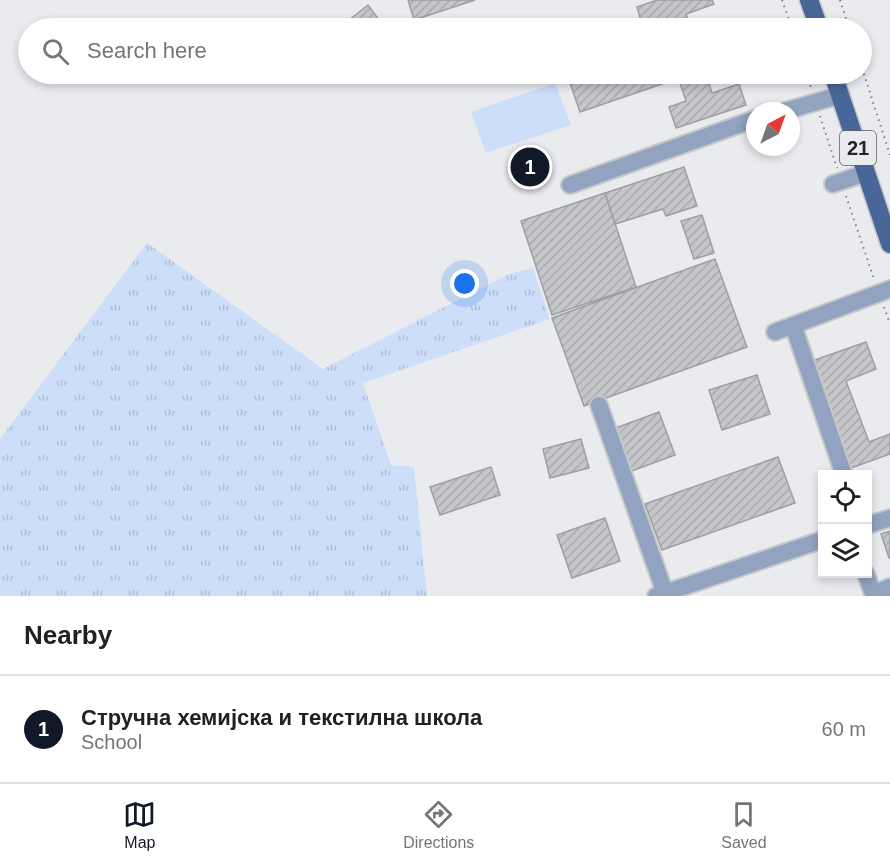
<!DOCTYPE html>
<meta charset="utf-8">
<style>
body{margin:0;font-family:Arial,sans-serif;background:#f6f6f6;color:#202124}
.controls{position:absolute;right:18px;bottom:18px;display:grid;overflow:hidden;border-radius:0px;box-shadow:0 3px 9px #0003}
.controls button{width:54px;height:54px;display:grid;place-items:center;padding:0;border:0;border-bottom:2px solid #e0e0e0;background:#fff;color:#202124;font:30px sans-serif}
.compass{position:absolute;left:746px;top:102px;width:54px;height:54px;border-radius:50%;background:#fff;box-shadow:0 3px 9px #0003;rotate:41deg}
.you{position:absolute;left:465px;top:284px;width:21px;height:21px;margin:-15px;border:4px solid #fff;border-radius:50%;background:#1a73e8;box-shadow:0 0 0 9px #1a73e833}
.badge{display:grid;place-items:center;width:39px;height:39px;border-radius:50%;background:#111827;color:#fff;font-size:20px;font-weight:700}
.pin{position:absolute;translate:-50% -50%;border:3px solid #fff;box-shadow:0 2px 6px #0006}
.list{margin:0;padding:0;list-style:none}
h2{display:flex;justify-content:space-between;align-items:center;height:78px;margin:0;padding:0 24px;font-size:26px}
h2 small{font-size:20px;font-weight:400;color:#757577}
.list li{display:grid;grid-template-columns:39px 1fr auto;gap:18px;align-items:center;box-sizing:border-box;height:108px;padding:0 24px;border-top:2px solid #e0e0e0}
.list b{display:block;font-size:22px;white-space:nowrap}
.list p{margin:0;font-size:20px;white-space:nowrap;color:#757577}
.list em{font-size:20px;font-style:normal;color:#757577}
.icon{flex:none;width:33px;height:33px;fill:none;stroke:currentColor;stroke-width:2;stroke-linecap:round;stroke-linejoin:round}
.map{position:relative;flex:none;width:890px;height:596px;overflow:hidden}
.search{position:absolute;background:#fff;box-shadow:0 3px 9px #0003;left:18px;right:18px;top:18px;height:66px;display:flex;align-items:center;gap:15px;box-sizing:border-box;padding:0 21px;border-radius:33px;color:#757577;font-size:22px}
.sheet{height:186px;background:#fff}
nav{display:flex;justify-content:space-around;align-items:center;box-sizing:border-box;height:84px;border-top:2px solid #e0e0e0;background:#fff;font-size:16px;color:#757577}
nav a{display:grid;justify-items:center;gap:3px}
nav .on{color:#111827}
.map>svg:first-child{display:block}
</style>
<div class="map">
<svg width="890" height="596" viewBox="0 0 890 596">
<defs>
<pattern id="grass-tufts" width="24" height="20" patternUnits="userSpaceOnUse" patternTransform="scale(1.5)"><rect width="24" height="20" fill="#cddef9"/><path d="M3 7l-1-3M5 7V3M7 7l1-3M15 17l-1-3M17 17v-4M19 17l1-3" fill="none" stroke="#b0bed5"/></pattern>
<pattern id="building-hatch" width="6" height="6" patternUnits="userSpaceOnUse" patternTransform="scale(1.5)"><rect width="6" height="6" fill="#c4c6ca"/><path d="M-1 1l2-2M0 6l6-6M5 7l2-2" fill="none" stroke="#a8aaae"/></pattern>
</defs>
<rect width="100%" height="100%" fill="#e9ebef"/>
<path fill="url(#grass-tufts)" d="M 147,243 L 323,369 L 509,274 L 533,268 L 550,319 L 363,383 L 391,465 L 414,467 L 427,596 L 0,596 L 0,439 Z"/>
<path fill="#cddef9" d="M 555,83 L 571,125 L 486,153 L 471,112 Z"/>
<path fill="url(#building-hatch)" stroke="#9d9fa3" stroke-width="1.5" d="M 408,0 L 475,0 L 414,20 Z
M 712,0 L 714,4 L 686,14 L 691,28 L 662,28 L 660,22 L 643,28 L 637,7 L 657,0 Z
M 368,5 L 380,21 L 370,28 L 339,28 Z
M 589,74 L 662,74 L 665,83 L 580,112 L 569,80 Z
M 677,74 L 706,74 L 712,93 L 739,84 L 746,105 L 676,128 L 669,107 L 686,101 Z
M 684,167 L 697,206 L 666,216 L 663,209 L 615,224 L 605,193 Z
M 605,193 L 636,287 L 552,315 L 521,221 Z
M 702,215 L 714,253 L 694,259 L 681,221 Z
M 715,259 L 747,347 L 584,406 L 552,318 Z
M 866,342 L 876,369 L 846,381 L 869,442 L 890,434 L 890,454 L 851,468 L 812,361 Z
M 757,375 L 770,414 L 722,430 L 709,390 Z
M 659,412 L 675,455 L 629,472 L 613,429 Z
M 581,439 L 589,468 L 550,478 L 543,449 Z
M 778,457 L 795,503 L 662,550 L 645,504 Z
M 491,467 L 500,495 L 440,515 L 430,487 Z
M 605,518 L 620,561 L 572,578 L 557,535 Z
M 890,531 L 890,558 L 889,558 L 881,534 Z"/>
<g fill="none" stroke-linecap="round" stroke-linejoin="round">
<defs>
<path id="minor" d="M 785,111 L 841,95
M 833,184 L 866,173
M 570,185 L 755,119
M 793,325 L 844,475
M 775,332 L 890,289
M 599,405 L 666,596
M 868,525 L 890,518
M 866,574 L 873,594 L 890,587
M 656,596 L 822,540"/>
<path id="major" d="M 809,0 L 819,28
M 833,74 L 890,244"/>
</defs>
<use href="#minor" stroke="#c6c7cb" stroke-width="20"/>
<use href="#major" stroke="#c6c7cb" stroke-width="21"/>
<path stroke="#7e7f82" stroke-width="2" stroke-dasharray="1.5 4.5" stroke-linecap="butt" d="M 782,0 L 792,28
M 840,0 L 849,28
M 862,68 L 890,155
M 806,74 L 811,88
M 820,116 L 837,168
M 846,196 L 874,279
M 884,307 L 890,324"/>
<use href="#minor" stroke="#92a3c0" stroke-width="16"/>
<use href="#major" stroke="#496699" stroke-width="18"/>
</g>
<g text-anchor="middle" stroke-width="6" stroke-linejoin="round" paint-order="stroke">
<rect fill="#e9ebef" stroke="#606063" stroke-width="1.5" x="840" y="131" width="36" height="34" rx="4.5"/>
<g font-size="20" font-weight="bold" fill="#252527">
<text x="858" y="155">21</text>
</g>
</g>
</svg>
<div class="controls">
<button><svg class="icon" aria-label="locate" viewBox="0 0 24 24"><circle cx="12" cy="12" r="6"/><path d="M12 2v4M12 18v4M2 12h4M18 12h4"/></svg></button>
<button><svg class="icon" aria-label="layers" viewBox="0 0 24 24"><path d="M12 4l9 5-9 5-9-5zM3 14l9 5 9-5"/></svg></button>
</div>
<svg class="compass" viewBox="-18 -18 36 36"><path d="M0-13l5 13h-10z" fill="#e53935"/><path d="M0 13l5-13h-10z" fill="#757577"/></svg>
<div class="you"></div>
<div class="pin badge" style="left:530px;top:167px">1</div>
<div class="search"><svg class="icon" aria-label="search" viewBox="0 0 24 24"><circle cx="10" cy="10" r="6"/><path d="M15 15l6 6"/></svg>Search here</div>
</div>
<section class="sheet">
<h2>Nearby<small></small></h2>
<ul class="list">
<li><span class="badge">1</span><div><b>Стручна хемијска и текстилна школа</b><p>School</p></div><em>60 m</em></li>
</ul>
</section>
<nav>
<a class="on"><svg class="icon" aria-label="map" viewBox="0 0 24 24"><path d="M3 6l6-2 6 2 6-2v14l-6 2-6-2-6 2zM9 4v14M15 6v14"/></svg>Map</a>
<a><svg class="icon" aria-label="directions" viewBox="0 0 24 24"><path d="M12 3l9 9-9 9-9-9zM9 14v-3h6M13 9l2 2-2 2"/></svg>Directions</a>
<a><svg class="icon" aria-label="saved" viewBox="0 0 24 24"><path d="M7 4h10v16l-5-4-5 4z"/></svg>Saved</a>
</nav>
